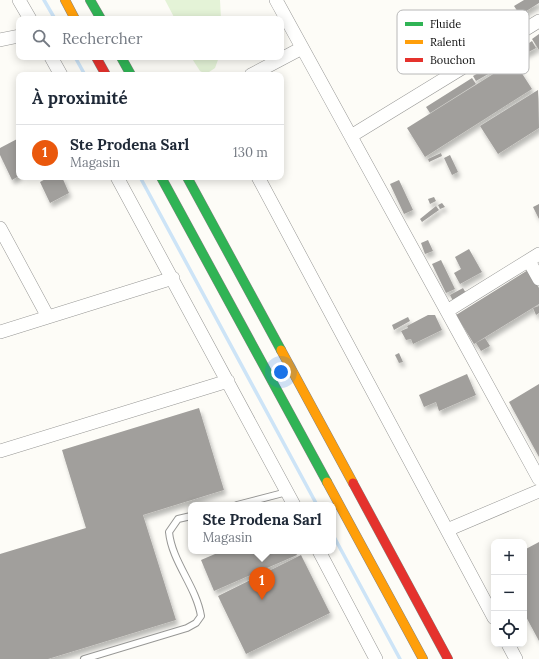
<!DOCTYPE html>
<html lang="fr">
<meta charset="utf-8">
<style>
body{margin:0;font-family:Lora,serif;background:#f2f2f3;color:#1f2937}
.controls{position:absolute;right:12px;bottom:12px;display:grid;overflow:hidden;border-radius:8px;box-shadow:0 2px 10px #0003}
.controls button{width:36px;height:36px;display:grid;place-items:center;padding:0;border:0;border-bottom:1px solid #e0e1e3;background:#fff;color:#1f2937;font:20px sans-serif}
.you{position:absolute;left:281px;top:372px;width:14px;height:14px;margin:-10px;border:3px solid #fff;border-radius:50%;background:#1a73e8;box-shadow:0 0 0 6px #1a73e833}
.badge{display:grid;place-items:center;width:26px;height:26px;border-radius:50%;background:#ea580c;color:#fff;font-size:13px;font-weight:700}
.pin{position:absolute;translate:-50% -33px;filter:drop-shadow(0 1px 2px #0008)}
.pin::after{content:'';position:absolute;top:21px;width:14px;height:12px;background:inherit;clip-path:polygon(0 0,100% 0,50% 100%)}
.popup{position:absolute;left:188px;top:502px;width:148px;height:52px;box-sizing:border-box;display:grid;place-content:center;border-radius:8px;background:#fff;filter:drop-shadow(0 1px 3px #0005);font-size:13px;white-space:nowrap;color:#747a83}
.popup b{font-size:15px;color:#1f2937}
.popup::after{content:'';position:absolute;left:50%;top:100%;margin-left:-8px;border:8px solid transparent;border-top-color:#fff}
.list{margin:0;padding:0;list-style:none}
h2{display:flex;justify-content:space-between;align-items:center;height:52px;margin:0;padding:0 16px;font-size:17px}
h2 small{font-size:13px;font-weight:400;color:#747a83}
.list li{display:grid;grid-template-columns:26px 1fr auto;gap:12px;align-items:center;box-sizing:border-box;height:56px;padding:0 16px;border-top:1px solid #e0e1e3}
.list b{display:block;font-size:15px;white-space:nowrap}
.list p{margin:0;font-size:13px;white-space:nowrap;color:#747a83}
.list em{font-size:13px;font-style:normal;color:#747a83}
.icon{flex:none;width:22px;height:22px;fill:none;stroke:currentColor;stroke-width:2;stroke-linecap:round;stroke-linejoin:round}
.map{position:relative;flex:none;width:539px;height:659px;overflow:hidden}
.search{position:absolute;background:#fff;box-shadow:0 2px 10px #0003;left:16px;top:16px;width:268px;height:44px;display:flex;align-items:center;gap:10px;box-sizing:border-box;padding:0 14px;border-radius:8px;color:#747a83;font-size:15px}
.panel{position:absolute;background:#fff;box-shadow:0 2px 10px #0003;left:16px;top:72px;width:268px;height:108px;border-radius:8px}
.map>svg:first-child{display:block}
</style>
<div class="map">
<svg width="539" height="659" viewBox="0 0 539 659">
<defs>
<filter id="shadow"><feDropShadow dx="2.5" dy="4.5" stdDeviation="2" flood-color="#0004"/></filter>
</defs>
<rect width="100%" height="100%" fill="#fdfcf7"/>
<path fill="#e4f3d7" d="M 165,0 L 220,0 L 221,19 L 175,19 Z
M 191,57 L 219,57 L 215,68 L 206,74 L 200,71 Z"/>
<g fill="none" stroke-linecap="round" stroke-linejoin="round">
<path stroke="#cde4f7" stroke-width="3.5" d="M 44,0 L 55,19
M 75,57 L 85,75
M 140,177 L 317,505
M 333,535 L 400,659"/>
</g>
<path fill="#a19f9c" filter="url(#shadow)" d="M 524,0 L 539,0 L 539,3 L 520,15 L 514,6 Z
M 539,34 L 539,50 L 532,39 Z
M 532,41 L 536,48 L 523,55 L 520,49 Z
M 517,51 L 520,56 L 476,81 L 473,76 Z
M 514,61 L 532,89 L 425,157 L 407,128 Z
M 472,78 L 476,84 L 430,113 L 426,107 Z
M 538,90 L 539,128 L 498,154 L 480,126 Z
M 19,138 L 19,176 L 12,180 L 0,155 L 0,148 Z
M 441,153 L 442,156 L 429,162 L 428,159 Z
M 450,155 L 458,172 L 452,175 L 444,158 Z
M 49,177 L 62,177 L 69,193 L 50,203 L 40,182 Z
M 399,180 L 413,210 L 404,214 L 390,184 Z
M 434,197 L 436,201 L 430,204 L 428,199 Z
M 442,203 L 445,207 L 440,209 L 438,205 Z
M 539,204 L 539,219 L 533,207 Z
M 436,206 L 439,210 L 422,222 L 420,219 Z
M 428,240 L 433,251 L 425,254 L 421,243 Z
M 469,249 L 482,272 L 460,284 L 454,273 L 461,269 L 455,257 Z
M 441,260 L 455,289 L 446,293 L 432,264 Z
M 528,270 L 539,288 L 539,304 L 474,344 L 456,315 Z
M 463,288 L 467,295 L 453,301 L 450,295 Z
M 539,306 L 539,313 L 536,315 L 533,308 Z
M 428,315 L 435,315 L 442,330 L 413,344 L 411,339 L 406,340 L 401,331 L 408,328 L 407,326 Z
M 408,317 L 410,321 L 394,330 L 392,325 Z
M 485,338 L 490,346 L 481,351 L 476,343 Z
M 399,353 L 403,362 L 399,363 L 395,355 Z
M 467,374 L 476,395 L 439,411 L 436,402 L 424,407 L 419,395 Z
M 539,384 L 539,457 L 509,402 Z
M 199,408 L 224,490 L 143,515 L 176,620 L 48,659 L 0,659 L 0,554 L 86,528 L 62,450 Z
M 539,542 L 539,641 L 524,613 L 524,550 Z
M 222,551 L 295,551 L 297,555 L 214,591 L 201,560 Z
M 301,555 L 330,613 L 246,654 L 218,596 Z"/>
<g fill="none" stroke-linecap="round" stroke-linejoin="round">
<defs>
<path id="lane" d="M 237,505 L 287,492
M 84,659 L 187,628 L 196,623 L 201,616 C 196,586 172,562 169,532 L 178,519 L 191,516"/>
<path id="street" d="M 19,0 L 30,19
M 276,0 L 539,479
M 0,40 L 19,36
M 51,57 L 61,75
M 251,75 L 302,48
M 351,136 L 539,21
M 117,177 L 294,505
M 258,177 L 494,618
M 0,228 L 48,317
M 529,261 L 539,279
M 447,311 L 539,254
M 0,332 L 173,278
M 0,451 L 228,381
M 447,530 L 539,491
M 319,551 L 376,659
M 508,644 L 516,659"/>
<path id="fast" d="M 90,0 L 101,19
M 121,57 L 131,75
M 161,177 L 327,482
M 187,177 L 281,350"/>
<path id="slow" d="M 65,0 L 75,19
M 281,350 L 353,483
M 327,482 L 423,659"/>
<path id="jam" d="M 96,57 L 106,75
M 353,483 L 448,659"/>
</defs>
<use href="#lane" stroke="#979795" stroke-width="8"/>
<use href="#street" stroke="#979795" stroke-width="14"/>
<use href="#fast" stroke="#858482" stroke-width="10"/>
<use href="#slow" stroke="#858482" stroke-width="10"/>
<use href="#jam" stroke="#858482" stroke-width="10"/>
<use href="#lane" stroke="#fffffe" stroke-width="6"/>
<use href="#street" stroke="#fffffe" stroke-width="13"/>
<use href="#fast" stroke="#30b455" stroke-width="9"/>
<use href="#slow" stroke="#ff9f0a" stroke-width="9"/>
<use href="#jam" stroke="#e5322d" stroke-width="9"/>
</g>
<rect x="397" y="10" width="132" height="64" rx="6" fill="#fff" stroke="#b8b8b8" stroke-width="1"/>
<rect x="405" y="22" width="18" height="4" fill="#30b455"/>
<rect x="405" y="40" width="18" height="4" fill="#ff9f0a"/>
<rect x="405" y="58" width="18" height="4" fill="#e5322d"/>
<g font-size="11" fill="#111">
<text x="430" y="28">Fluide</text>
<text x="430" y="46">Ralenti</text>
<text x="430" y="64">Bouchon</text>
</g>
</svg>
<div class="controls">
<button>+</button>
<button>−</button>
<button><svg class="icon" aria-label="locate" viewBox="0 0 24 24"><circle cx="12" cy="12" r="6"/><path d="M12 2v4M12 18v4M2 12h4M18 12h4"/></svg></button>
</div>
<div class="you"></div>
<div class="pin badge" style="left:262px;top:600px">1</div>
<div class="popup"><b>Ste Prodena Sarl</b>Magasin</div>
<div class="search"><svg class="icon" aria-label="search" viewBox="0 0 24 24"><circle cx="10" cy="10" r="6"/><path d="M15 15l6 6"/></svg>Rechercher</div>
<section class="panel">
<h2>À proximité<small></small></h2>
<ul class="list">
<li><span class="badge">1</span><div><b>Ste Prodena Sarl</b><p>Magasin</p></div><em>130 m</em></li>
</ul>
</section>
</div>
